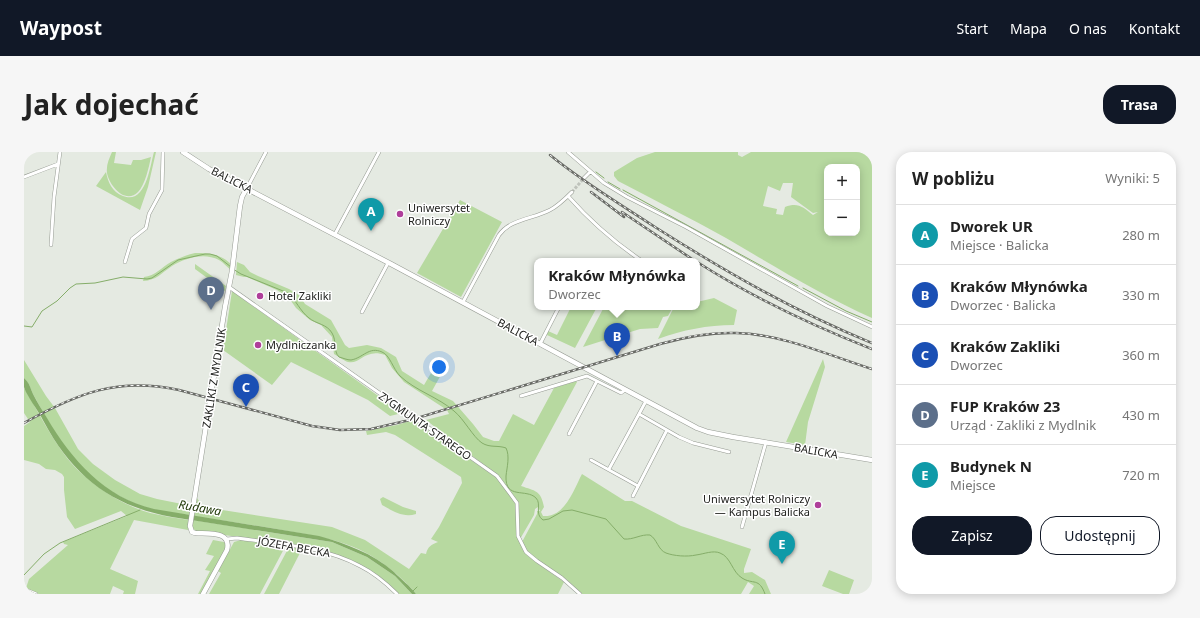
<!DOCTYPE html>
<html lang="pl">
<meta charset="utf-8">
<style>
body{margin:0;font-family:"Noto Sans",sans-serif;background:#f6f6f6;color:#222}
.controls{position:absolute;right:12px;top:12px;display:grid;overflow:hidden;border-radius:8px;box-shadow:0 2px 10px #0003}
.controls button{width:36px;height:36px;display:grid;place-items:center;padding:0;border:0;border-bottom:1px solid #e0e0e0;background:#fff;color:#222;font:20px sans-serif}
.you{position:absolute;left:415px;top:215px;width:14px;height:14px;margin:-10px;border:3px solid #fff;border-radius:50%;background:#1a73e8;box-shadow:0 0 0 6px #1a73e833}
.badge{display:grid;place-items:center;width:26px;height:26px;border-radius:50%;background:#111827;color:#fff;font-size:13px;font-weight:700}
.pin{position:absolute;translate:-50% -33px;filter:drop-shadow(0 1px 2px #0008)}
.pin::after{content:'';position:absolute;top:21px;width:14px;height:12px;background:inherit;clip-path:polygon(0 0,100% 0,50% 100%)}
.popup{position:absolute;left:510px;top:106px;width:166px;height:52px;box-sizing:border-box;display:grid;place-content:center;border-radius:8px;background:#fff;filter:drop-shadow(0 1px 3px #0005);font-size:13px;white-space:nowrap;color:#767676}
.popup b{font-size:15px;color:#222}
.popup::after{content:'';position:absolute;left:50%;top:100%;margin-left:-8px;border:8px solid transparent;border-top-color:#fff}
.list{margin:0;padding:0;list-style:none}
h2{display:flex;justify-content:space-between;align-items:center;height:52px;margin:0;padding:0 16px;font-size:17px}
h2 small{font-size:13px;font-weight:400;color:#767676}
.list li{display:grid;grid-template-columns:26px 1fr auto;gap:12px;align-items:center;box-sizing:border-box;height:60px;padding:0 16px;border-top:1px solid #e0e0e0}
.list b{display:block;font-size:15px;white-space:nowrap}
.list p{margin:0;font-size:13px;white-space:nowrap;color:#767676}
.list em{font-size:13px;font-style:normal;color:#767676}
.actions{display:flex;gap:8px;padding:12px 16px}
.actions a{flex:1;padding:9px 0;border:1px solid #111827;border-radius:16px;text-align:center;font-size:14px;color:#111827}
.actions .main{background:#111827;color:#fff}
.map{position:relative;flex:none;width:848px;height:442px;overflow:hidden;border-radius:16px}
header{display:flex;align-items:center;gap:24px;box-sizing:border-box;height:56px;padding:0 20px;background:#111827;color:#fff}
header strong{font-size:19px}
nav{display:flex;gap:22px;margin-inline-start:auto;font-size:14px}
.intro{display:flex;align-items:center;justify-content:space-between;box-sizing:border-box;height:96px;padding:0 24px}
h1{margin:0;font-size:28px}
.button{padding:10px 18px;border-radius:16px;background:#111827;color:#fff;font-size:14px;font-weight:700}
main{display:flex;gap:24px;padding:0 24px}
aside{flex:1;background:#fff;border-radius:16px;box-shadow:0 2px 10px #0003}
.map>svg:first-child{display:block}
</style>
<header>
<strong>Waypost</strong>
<nav><a>Start</a><a>Mapa</a><a>O nas</a><a>Kontakt</a></nav>
</header>
<div class="intro"><h1>Jak dojechać</h1><a class="button">Trasa</a></div>
<main>
<div class="map">
<svg width="848" height="442" viewBox="0 0 848 442">
<rect width="100%" height="100%" fill="#e5eae2"/>
<path fill="#b7d9a0" fill-rule="evenodd" d="M 88,0 L 92,0 L 90,11 L 107,13 L 109,8 L 117,8 L 127,5 C 125,15 121,33 114,40 C 101,53 85,33 83,21 C 82,13 85,7 88,0 Z
M 130,0 L 132,0 L 124,35 L 116,58 L 72,34 L 82,20 C 84,30 88,40 99,44 C 122,53 126,14 130,0 Z
M 631,0 L 714,0 L 714,3 L 718,5 L 727,0 L 848,0 L 848,166 C 797,143 750,114 702,86 C 666,66 630,48 594,29 L 590,24 L 590,20 L 613,6 ZM 803,15 L 833,15 L 833,81 L 803,81 ZM 759,31 L 769,31 L 767,45 L 789,61 L 794,60 L 789,63 C 779,55 774,50 761,55 L 759,63 L 752,62 L 753,57 L 739,54 L 744,34 L 756,39 Z
M 436,48 L 478,70 L 437,145 L 393,121 Z
M 171,101 C 186,101 196,102 207,112 L 207,118 C 203,115 199,110 195,108 C 180,100 161,106 148,114 C 136,122 133,128 119,129 L 120,125 C 131,124 138,115 147,110 C 155,106 163,103 171,101 Z
M 213,110 L 220,113 L 226,120 L 234,124 L 265,137 L 275,143 L 281,152 L 307,168 L 321,193 L 325,196 L 343,193 L 357,196 L 372,205 L 378,219 L 400,233 L 410,216 L 418,221 L 408,239 L 429,249 L 449,272 L 459,285 L 470,289 L 475,289 L 489,262 L 510,273 L 530,236 L 552,229 L 553,230 L 497,334 C 511,339 517,338 520,355 L 517,360 L 519,364 C 541,366 550,337 558,322 L 601,349 L 608,349 L 657,374 L 727,397 L 720,417 L 720,421 L 728,420 L 741,428 L 747,442 L 725,442 L 730,434 L 724,430 L 717,442 L 558,442 L 542,427 L 513,408 L 504,400 L 498,390 L 513,362 L 513,359 L 516,359 L 514,355 L 511,357 L 510,363 L 496,387 L 494,370 L 494,351 L 473,323 L 402,268 L 425,262 L 423,258 L 380,230 L 368,216 L 361,203 C 341,196 336,213 324,210 C 320,209 314,204 310,202 L 308,185 L 297,173 L 286,168 L 272,156 L 265,146 L 253,138 L 223,125 L 220,125 L 212,123 Z
M 171,112 L 202,134 L 201,139 L 171,117 Z
M 208,139 L 378,261 L 366,264 L 344,248 L 267,210 L 248,233 L 199,198 Z
M 690,146 L 713,158 L 710,173 C 683,173 659,178 634,187 L 650,155 L 673,155 L 673,150 Z
M 547,155 L 573,155 L 551,196 L 523,183 L 524,179 L 533,183 Z
M 580,155 L 649,155 L 644,164 L 639,165 L 634,176 L 616,177 L 559,195 Z
M 799,207 L 801,215 L 784,270 L 781,293 L 762,290 Z
M 0,208 L 22,244 L 31,256 L 54,297 L 69,312 L 91,328 L 116,342 L 133,347 L 168,354 L 166,363 C 152,361 138,360 124,356 C 86,345 51,315 31,281 C 24,268 16,255 9,242 C 6,235 5,231 0,226 Z
M 0,236 C 14,259 26,284 43,306 C 62,330 97,353 126,361 C 139,364 152,366 165,368 L 164,378 L 110,368 L 86,417 L 114,429 L 111,442 L 99,442 L 100,439 L 89,434 L 86,442 L 0,442 L 5,427 L 44,393 L 40,392 L 39,390 L 103,364 L 97,359 L 51,377 L 43,365 L 40,338 L 40,325 L 38,322 L 31,318 L 22,317 L 15,312 L 0,308 L 0,274 L 6,270 L 0,261 Z
M 389,268 L 473,326 L 492,352 L 492,382 L 499,398 L 504,404 L 512,410 L 540,430 L 534,442 L 392,442 C 386,434 378,427 370,420 C 338,393 310,387 269,380 C 236,374 202,369 169,364 L 173,346 L 179,355 L 308,375 L 341,388 L 385,417 L 397,401 L 402,402 C 404,394 407,393 414,390 L 407,387 L 415,375 L 438,331 L 437,325 L 371,283 L 362,280 L 343,283 L 342,279 L 373,273 Z
M 359,345 L 379,355 L 392,359 L 392,362 C 379,366 369,359 358,353 L 356,347 Z
M 168,368 L 308,390 L 343,405 L 371,424 L 388,442 L 374,442 L 345,418 L 310,402 L 242,389 L 172,379 L 168,376 Z
M 189,388 L 200,390 L 203,392 L 197,406 L 178,442 L 174,442 L 186,419 L 181,418 L 190,404 L 182,402 Z
M 217,388 L 261,395 L 236,442 L 185,442 L 197,421 L 194,419 L 210,390 Z
M 265,395 L 278,397 L 255,442 L 240,442 Z
M 805,418 L 830,428 L 825,442 L 819,442 L 798,434 Z"/>
<path fill="#85ad69" d="M 0,226 C 6,232 6,235 9,242 C 13,250 18,258 23,266 C 47,307 81,346 130,357 L 295,384 C 323,392 348,401 370,420 C 377,427 386,434 392,442 L 388,442 L 371,424 L 343,405 L 308,390 L 148,365 C 87,354 49,324 20,270 C 16,261 2,243 0,235 C 0,233 0,229 0,226 Z"/>
<g fill="none" stroke-linecap="round" stroke-linejoin="round">
<path stroke="#85ad69" stroke-width="1" d="M 572,20 L 580,26
M 584,30 L 596,37
M 599,38 L 774,134
M 209,117 L 217,122 L 264,141 C 272,148 276,159 285,166 C 292,172 303,172 308,181 C 313,189 309,199 315,205 C 319,206 323,208 327,208 C 339,206 345,194 358,200 C 366,203 369,217 376,224 C 392,239 414,245 430,259 C 440,267 449,285 458,291 C 466,296 474,293 482,296 C 486,304 483,315 482,324 C 481,348 502,336 512,346 C 518,352 510,362 519,368 L 525,367 L 539,359 L 548,358 L 582,367 L 600,387 C 609,388 617,382 626,383 C 633,387 634,398 642,401 C 650,404 663,405 672,403 C 680,402 689,398 696,401 C 707,405 708,420 718,426 C 729,433 735,425 741,442
M 779,136 L 822,159 L 848,170
M 0,174 L 8,175 L 18,159 L 33,149 L 46,136 L 52,132 L 71,131 L 99,125 L 123,127 L 128,126 L 154,108 L 181,102 L 186,102 L 193,104 L 207,115
M 0,423 L 20,402 L 36,391 L 116,358
M 389,439 L 393,435"/>
<path stroke="#bec2bb" stroke-width="3" stroke-dasharray="3 1.5" stroke-linecap="butt" d="M 548,40 L 560,26"/>
<defs>
<path id="street" d="M 544,0 L 580,31 L 603,45 L 662,75 L 803,154 L 848,175
M 0,25 L 34,12
M 560,26 L 566,20
M 223,36 L 242,0
M 544,44 C 566,69 590,90 618,109
M 311,82 L 355,0
M 27,93 L 30,45 L 36,0
M 101,110 L 108,87 L 122,76 L 125,62 L 138,38 L 139,0
M 205,135 L 473,324 L 493,351 L 494,384 L 502,400 L 513,409 L 538,426 L 556,442
M 439,150 L 475,83 C 486,67 509,67 526,58 C 534,54 541,47 548,40
M 338,160 L 364,111
M 516,192 L 535,155
M 497,244 L 563,224 L 597,241 L 601,238
M 622,249 L 615,262 L 655,285 L 669,291 L 705,300
M 545,282 L 573,229
M 567,308 L 614,334
M 585,317 L 615,262
M 609,344 L 643,278
M 718,375 L 742,290
M 203,387 L 213,386 C 254,392 299,394 336,414 C 350,421 362,431 373,442
M 0,437 L 12,442"/>
<path id="secondary" d="M 159,0 L 185,17 L 367,112 L 673,276 L 684,280 L 709,285 L 848,308
M 179,442 L 203,398 C 208,378 183,382 171,381 L 168,380 L 166,374 L 201,155 L 208,119 L 216,54 L 218,45 L 223,36"/>
</defs>
<use href="#street" stroke="#969b93" stroke-width="4"/>
<use href="#secondary" stroke="#969b93" stroke-width="5.5"/>
<use href="#street" stroke="#fff" stroke-width="3"/>
<use href="#secondary" stroke="#fff" stroke-width="4.5"/>
<defs>
<path id="rail" d="M 526,3 C 559,30 596,52 631,75 C 702,120 770,159 848,191
M 567,40 L 600,65
M 598,60 L 671,109
M 673,110 C 728,145 787,173 848,197
M 0,271 C 54,241 93,225 155,238 L 288,274 L 316,278 L 347,277 L 390,267 L 636,192 C 661,185 685,180 712,181 C 758,182 804,203 848,217"/>
</defs>
<use href="#rail" stroke="#696b66" stroke-width="2.5"/>
<use href="#rail" stroke="#fff" stroke-width="1" stroke-dasharray="3" stroke-linecap="butt"/>
</g>
<g fill="#af3e9a" stroke="#fff" stroke-width="1.5">
<circle cx="376" cy="62" r="4"/>
<circle cx="236" cy="144" r="4"/>
<circle cx="234" cy="193" r="4"/>
<circle cx="794" cy="353" r="4"/>
</g>
<g text-anchor="middle" stroke-width="3" stroke-linejoin="round" paint-order="stroke">
<g font-size="11" fill="#21221f" stroke="#fff">
<text transform="translate(208 28) rotate(27)" y="4">BALICKA</text>
<text transform="translate(494 180) rotate(28)" y="4">BALICKA</text>
<text transform="translate(190 226) rotate(-81)" y="4">ZAKLIKI Z MYDLNIK</text>
<text transform="translate(401 274) rotate(35)" y="4">ZYGMUNTA STAREGO</text>
<text transform="translate(792 299) rotate(10)" y="4">BALICKA</text>
<text transform="translate(270 395) rotate(10)" y="4">JÓZEFA BECKA</text>
</g>
<g font-size="11" fill="#21221f" stroke="#fff" text-anchor="start">
<text x="384" y="60">Uniwersytet<tspan x="384" dy="13">Rolniczy</tspan></text>
<text x="244" y="148">Hotel Zakliki</text>
<text x="242" y="197">Mydlniczanka</text>
<text x="786" y="351" text-anchor="end">Uniwersytet Rolniczy<tspan x="786" dy="13">— Kampus Balicka</tspan></text>
</g>
<g font-size="12" font-style="italic" fill="#1a3301" stroke="#fff">
<text transform="translate(176 356) rotate(10)" y="4">Rudawa</text>
</g>
</g>
</svg>
<div class="controls">
<button>+</button>
<button>−</button>
</div>
<div class="you"></div>
<div class="pin badge" style="left:347px;top:79px;background:#0f9aa8">A</div>
<div class="pin badge" style="left:593px;top:204px;background:#1a4fb4">B</div>
<div class="popup"><b>Kraków Młynówka</b>Dworzec</div>
<div class="pin badge" style="left:222px;top:255px;background:#1a4fb4">C</div>
<div class="pin badge" style="left:187px;top:158px;background:#5c6f8a">D</div>
<div class="pin badge" style="left:758px;top:412px;background:#0f9aa8">E</div>
</div>
<aside>
<h2>W pobliżu<small>Wyniki: 5</small></h2>
<ul class="list">
<li><span class="badge" style="background:#0f9aa8">A</span><div><b>Dworek UR</b><p>Miejsce · Balicka</p></div><em>280 m</em></li>
<li><span class="badge" style="background:#1a4fb4">B</span><div><b>Kraków Młynówka</b><p>Dworzec · Balicka</p></div><em>330 m</em></li>
<li><span class="badge" style="background:#1a4fb4">C</span><div><b>Kraków Zakliki</b><p>Dworzec</p></div><em>360 m</em></li>
<li><span class="badge" style="background:#5c6f8a">D</span><div><b>FUP Kraków 23</b><p>Urząd · Zakliki z Mydlnik</p></div><em>430 m</em></li>
<li><span class="badge" style="background:#0f9aa8">E</span><div><b>Budynek N</b><p>Miejsce</p></div><em>720 m</em></li>
</ul>
<div class="actions"><a class="main">Zapisz</a><a>Udostępnij</a></div>
</aside>
</main>
